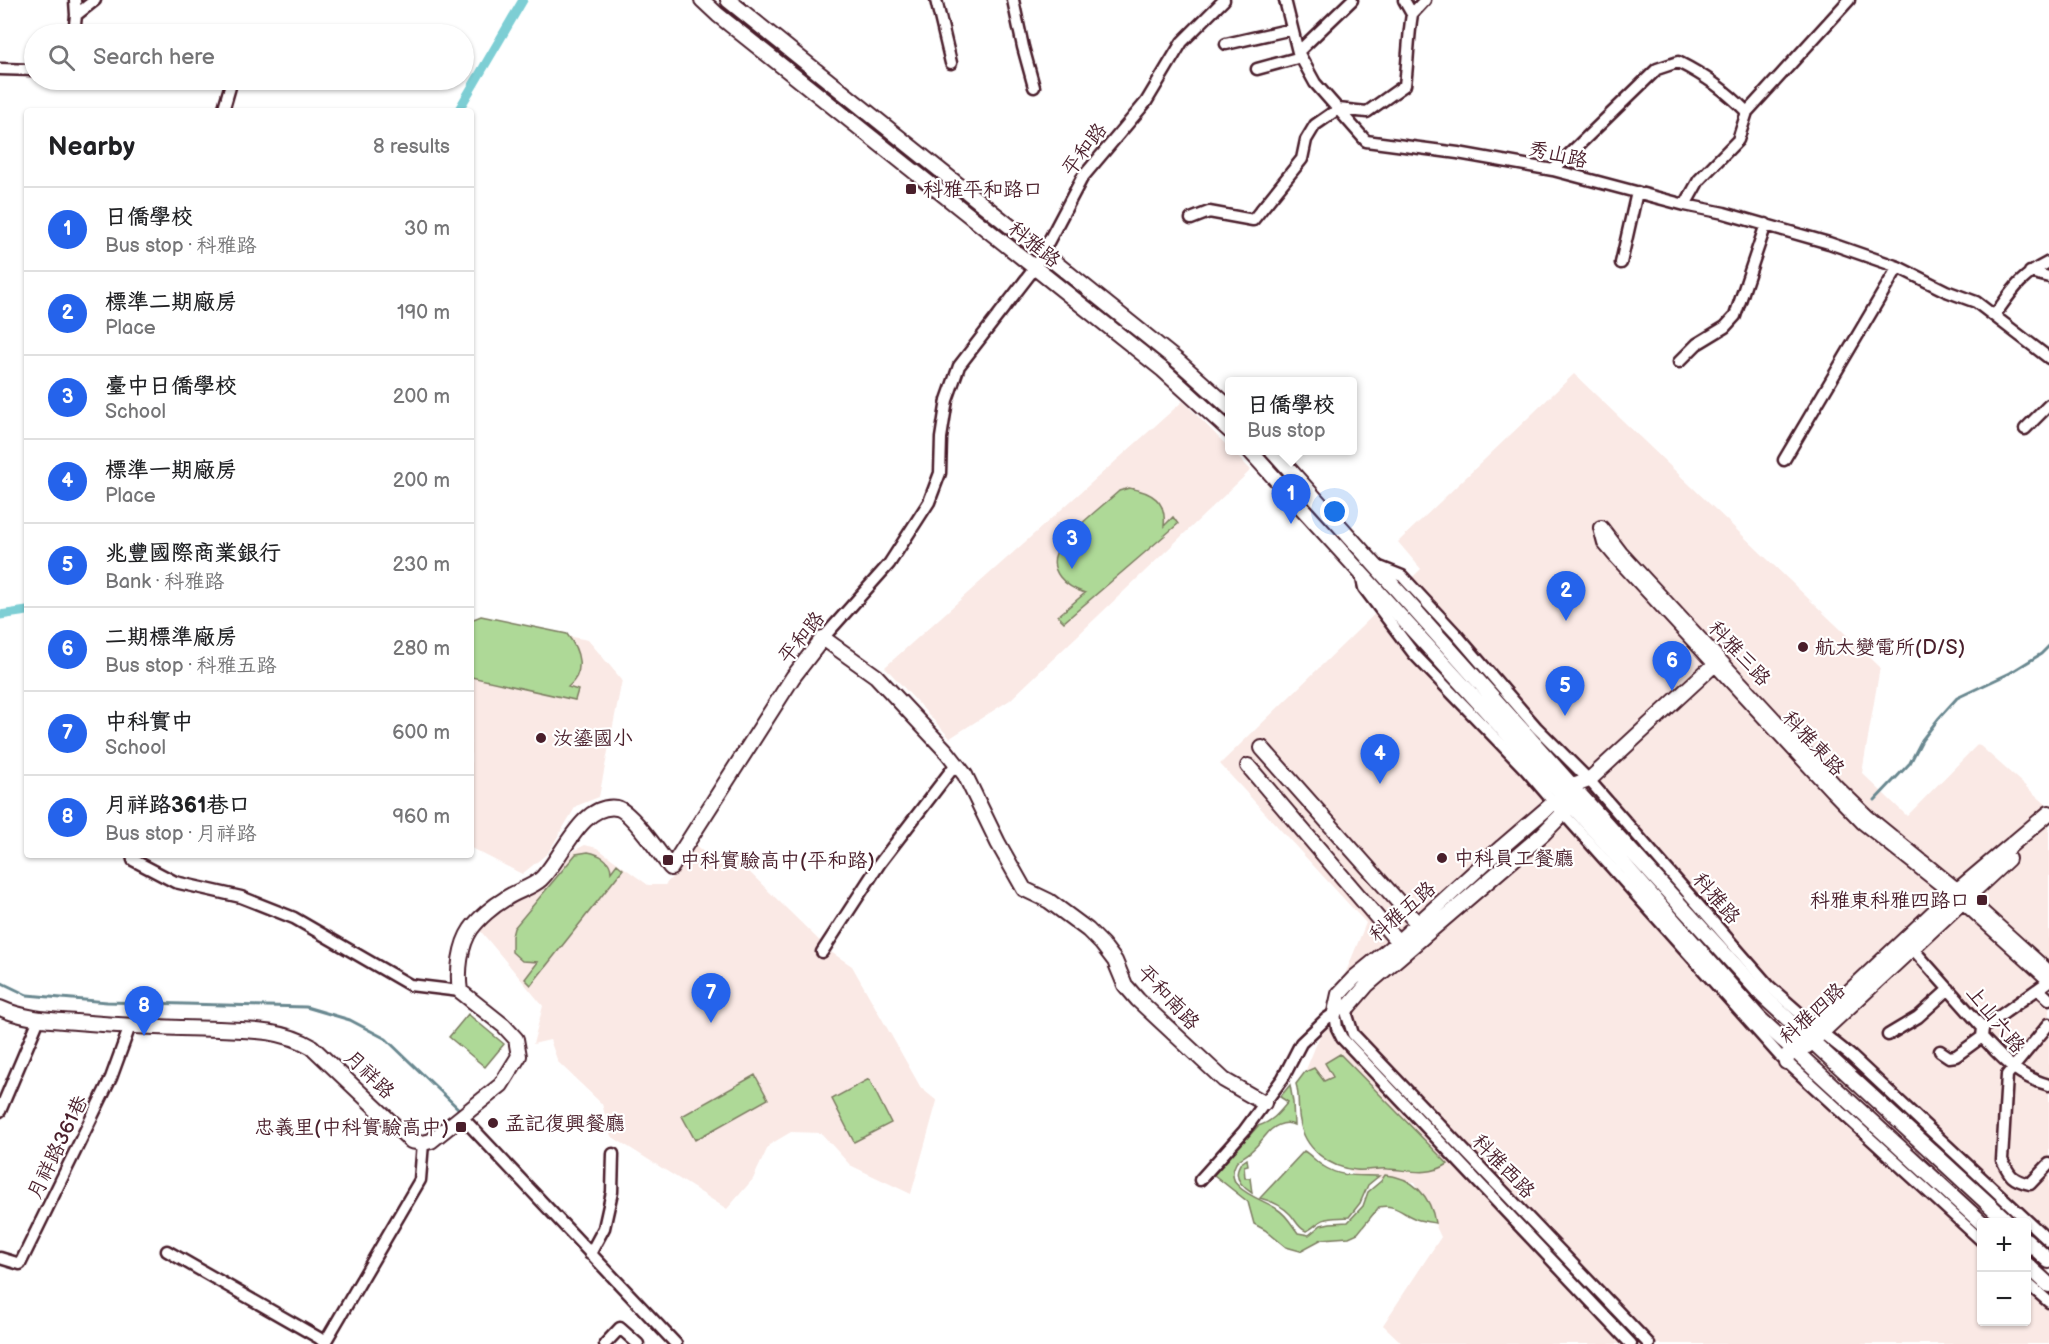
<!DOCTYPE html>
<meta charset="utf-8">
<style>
body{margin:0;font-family:"Balsamiq Sans","LXGW WenKai TC",sans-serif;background:#f2f2f2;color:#202124}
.controls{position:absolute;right:18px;bottom:18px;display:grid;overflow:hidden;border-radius:6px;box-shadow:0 2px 4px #0004}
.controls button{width:54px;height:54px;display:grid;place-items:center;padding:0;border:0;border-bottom:2px solid #e0e0e0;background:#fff;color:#202124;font:30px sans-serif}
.you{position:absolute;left:1335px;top:512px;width:21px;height:21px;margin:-15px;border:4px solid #fff;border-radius:50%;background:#1a73e8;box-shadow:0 0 0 9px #1a73e833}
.badge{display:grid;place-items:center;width:39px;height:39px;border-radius:50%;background:#2563eb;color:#fff;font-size:20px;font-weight:700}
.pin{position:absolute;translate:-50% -50px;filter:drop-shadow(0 2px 3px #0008)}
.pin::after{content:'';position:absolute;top:32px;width:21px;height:18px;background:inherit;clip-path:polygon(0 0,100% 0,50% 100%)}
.popup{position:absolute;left:1225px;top:377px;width:132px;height:78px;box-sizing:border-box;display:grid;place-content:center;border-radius:6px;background:#fff;filter:drop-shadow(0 2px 4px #0005);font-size:20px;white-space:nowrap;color:#757577}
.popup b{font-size:22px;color:#202124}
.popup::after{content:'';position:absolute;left:50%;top:100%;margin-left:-12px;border:12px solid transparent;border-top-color:#fff}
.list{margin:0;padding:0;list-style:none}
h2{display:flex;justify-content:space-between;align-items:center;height:78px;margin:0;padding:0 24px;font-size:26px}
h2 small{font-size:20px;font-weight:400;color:#757577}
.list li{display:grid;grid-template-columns:39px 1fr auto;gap:18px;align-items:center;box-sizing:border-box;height:84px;padding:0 24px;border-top:2px solid #e0e0e0}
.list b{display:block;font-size:22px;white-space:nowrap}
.list p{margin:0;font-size:20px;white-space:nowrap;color:#757577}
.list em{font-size:20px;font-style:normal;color:#757577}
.icon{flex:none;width:33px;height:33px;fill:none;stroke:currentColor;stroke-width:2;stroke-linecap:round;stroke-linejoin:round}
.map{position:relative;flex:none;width:2049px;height:1344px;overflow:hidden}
.search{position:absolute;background:#fff;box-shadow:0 2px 4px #0004;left:24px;top:24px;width:450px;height:66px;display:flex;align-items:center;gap:15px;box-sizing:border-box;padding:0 21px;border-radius:33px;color:#757577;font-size:22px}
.panel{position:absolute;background:#fff;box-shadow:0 2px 4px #0004;left:24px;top:108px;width:450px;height:750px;border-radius:6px}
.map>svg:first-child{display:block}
</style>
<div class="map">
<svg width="2049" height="1344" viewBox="0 0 2049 1344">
<rect width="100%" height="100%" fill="#fff"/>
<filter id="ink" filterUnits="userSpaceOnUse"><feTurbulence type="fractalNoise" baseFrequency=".0167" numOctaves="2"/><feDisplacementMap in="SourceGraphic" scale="12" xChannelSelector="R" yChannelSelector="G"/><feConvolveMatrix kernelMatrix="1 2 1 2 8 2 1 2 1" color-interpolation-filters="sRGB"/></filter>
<g filter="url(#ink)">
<path fill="#fae9e5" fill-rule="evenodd" d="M 1574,374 L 1880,667 L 1862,773 L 1907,816 L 1978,744 L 2049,807 L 2049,1344 L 1403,1344 L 1383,1325 L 1441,1237 L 1415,1182 L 1357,1177 L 1317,1144 L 1305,1072 L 1366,923 L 1220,764 L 1421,569 L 1398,542 ZM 1982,1222 L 2026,1222 L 2026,1322 L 1982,1322 Z
M 1183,401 L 1229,448 L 1230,450 L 1232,451 L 1251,470 L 1010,700 L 950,738 L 885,667 Z
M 471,617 L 588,640 L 622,680 L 599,797 L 576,806 L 548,853 L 522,874 L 471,848 Z
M 585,845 L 597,848 L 648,885 L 665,885 L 680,868 L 695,845 L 727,871 L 738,861 L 831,952 L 852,966 L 921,1088 L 937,1101 L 911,1194 L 850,1165 L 821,1133 L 791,1132 L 769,1145 L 753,1179 L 727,1209 L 611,1136 L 602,1104 L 558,1062 L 550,1040 L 533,1044 L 543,1006 L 478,928 L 493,912 L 545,882 L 575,850 Z"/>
<path fill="#aed997" stroke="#7c7c61" stroke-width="1.5" d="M 1129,488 C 1152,492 1167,501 1164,526 L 1173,517 L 1178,524 L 1064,622 L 1058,616 L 1085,593 C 1066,587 1046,571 1058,549 C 1065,535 1105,504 1119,491 Z
M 481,616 L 567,634 C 580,651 586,672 568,687 L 578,690 L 575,700 L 471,677 L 471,620 Z
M 588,852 C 599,854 611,860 611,872 L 617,864 L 623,869 L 531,985 L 525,979 L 538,962 L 522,961 L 512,952 L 512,936 L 514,928 L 576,854 Z
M 468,1014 L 504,1044 L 485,1067 L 449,1037 Z
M 1340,1054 L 1448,1164 C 1428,1177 1409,1170 1388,1169 C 1378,1168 1367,1171 1356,1170 C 1329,1168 1304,1148 1300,1121 C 1297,1109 1300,1096 1296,1084 L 1305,1072 L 1314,1068 L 1324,1081 L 1333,1077 L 1325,1063 Z
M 755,1075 L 768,1099 L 695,1140 L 682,1116 Z
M 869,1079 L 891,1123 L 854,1142 L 832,1099 Z
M 1290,1085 L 1293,1102 L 1294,1125 C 1284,1120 1272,1127 1266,1135 C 1261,1141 1256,1147 1250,1152 C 1246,1156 1239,1158 1236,1163 C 1221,1190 1264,1199 1277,1209 C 1287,1215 1291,1224 1298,1233 L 1309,1235 L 1321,1225 L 1330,1223 L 1348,1222 L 1363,1206 L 1368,1192 L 1381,1181 L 1385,1175 C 1413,1177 1431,1196 1435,1223 C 1429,1222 1422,1221 1416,1219 C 1403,1214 1394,1203 1379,1207 L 1358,1233 L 1349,1237 L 1322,1239 L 1300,1251 L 1286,1247 L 1265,1230 L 1254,1224 L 1248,1202 L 1214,1175 L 1258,1126 C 1272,1122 1279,1113 1288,1102 L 1280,1097 Z
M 1304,1151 C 1311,1155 1316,1162 1323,1166 C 1341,1178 1359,1175 1379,1176 L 1368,1185 L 1360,1203 L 1349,1217 C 1341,1218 1331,1217 1323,1220 C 1316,1223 1313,1229 1306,1231 C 1298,1228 1296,1220 1290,1214 C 1281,1205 1272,1201 1260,1198 Z
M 1247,1159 L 1248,1165 L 1244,1166 L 1245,1178 L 1250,1178 L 1252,1193 C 1241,1186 1233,1176 1240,1164 Z"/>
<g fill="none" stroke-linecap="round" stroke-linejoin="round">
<path stroke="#698890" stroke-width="3" d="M 1875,800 L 1910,763 L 1922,740 L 1939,718 L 1957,698 L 2010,673 L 2041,654 L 2049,646
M 0,982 L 27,995 L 107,1002 L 306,1007 L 350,1020 L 386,1039 L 462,1112"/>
<path stroke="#7dced4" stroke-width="9" d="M 458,111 L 523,0
M 0,615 L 27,611"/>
<defs>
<path id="street" d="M 936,0 L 951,63
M 1013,0 L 1023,47 L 1034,87
M 1285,0 L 1298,52 L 1315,83 L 1366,141 L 1458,153 L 1553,170 L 1685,205 L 1724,213 L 1829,243 L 1898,267 L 1946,291 L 1976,302 L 2049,358
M 1404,0 L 1412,14 L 1425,0
M 76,15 L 95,0
M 74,34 L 76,15 L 75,0
M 1226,44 L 1292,29
M 1298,52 L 1352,0
M 0,69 L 34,70
M 1257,69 L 1301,57
M 223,111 L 232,80
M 1553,170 L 1657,69 L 1678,62 C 1706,76 1725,90 1747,112
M 1685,205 L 1699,180 L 1738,140 L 1747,112 L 1849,0
M 1191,219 L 1209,212 L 1253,220 L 1302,159 L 1306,140 L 1315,125 L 1338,109 L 1367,112 L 1405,85 C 1408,61 1408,38 1412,14
M 1621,263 L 1637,192
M 2030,272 L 2049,277
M 1994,316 C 2012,291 2020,276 2049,262
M 1679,362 L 1697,344 L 1725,327 L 1735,316 L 1766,224
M 2025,429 L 2049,405
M 1784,460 L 1898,267
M 1377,566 L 1402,576 L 1455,633 L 1536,727 L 1589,780 L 1769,986 L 1821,1032 L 1850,1055 L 2049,1241
M 1361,574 L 1364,588 L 1414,654 L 1526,770 L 1563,813 L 1779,1055 L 1982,1241
M 823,638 L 889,564 L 929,502 L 940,473 L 941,438 L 947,400 L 959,366 L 1034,269 L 1082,178 L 1146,102 L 1182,42 L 1224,0
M 132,855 L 133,860 L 175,882 L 241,897 L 294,918 L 410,985 L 460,991
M 1912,948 L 1983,1028 L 1982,1037 C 2003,1059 2018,1077 2049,1085
M 822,952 L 880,863 L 956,764
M 2038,989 L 2049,999
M 1349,1006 L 1347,1015 L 1353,1034 L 1649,1344
M 1335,1012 L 1337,1028 L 1342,1038 L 1631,1344
M 2049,1024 L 2007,1075 L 2002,1160 C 2010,1176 2012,1180 2030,1184 L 2049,1164
M 1983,1028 L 2049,981
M 1888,1035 L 1918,1017 L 1949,989
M 1940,1051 L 1949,1057 L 1956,1056 L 1982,1037
M 0,1111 L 39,1019
M 461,1116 L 676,1344
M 1200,1180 L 1244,1131 L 1283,1078 L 1301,1043 L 1326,1019 L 1339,1010
M 167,1251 L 319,1338 L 326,1344
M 590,1254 L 604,1228 L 612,1192 L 613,1154
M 0,1258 L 20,1264 L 111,1078 L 130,1026
M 2026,1282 L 2049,1302
M 324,1344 L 420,1180 L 423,1143
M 605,1344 L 620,1328 L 638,1344"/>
<path id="secondary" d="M 702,0 L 718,15 L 1163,370 L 1230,431
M 728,0 L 1179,362 L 1230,408
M 1249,450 L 1572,805 L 1760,1019 L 1982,1223
M 1272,450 L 1581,796 L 1763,996 L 2008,1222
M 1262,748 L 1418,924
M 1248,766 L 1398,942
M 2049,973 L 1966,898 L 1868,818 L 1836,787 L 1620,553 L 1601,528 L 1605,543 L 1616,556 L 1832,790 L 1863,822 L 1963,901 L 2049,979
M 1349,1006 L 1367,985 L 1543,834 L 1578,798
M 0,1008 C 24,1019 50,1020 76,1022 C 124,1026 171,1028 219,1029 C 251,1030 283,1030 312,1047 L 411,1141 L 423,1143 L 431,1141 L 501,1085 L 519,1056 L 516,1039 L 504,1026 L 460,991 C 457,972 460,945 471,929 C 479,918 493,906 505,899 C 516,891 531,888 541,879 C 562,859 581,802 617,808 C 631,811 660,854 671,868 L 793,677 L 823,638 L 876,676 L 947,752 L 965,775 L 998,843 L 1024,889 L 1049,901 L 1088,930 L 1102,944 L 1115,961 L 1125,985 L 1138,1000 L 1224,1080 L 1264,1103
M 1335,1012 L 1339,994 L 1354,978 L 1398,942 L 1502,847 L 1573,786 L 1589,780 L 1719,660
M 1807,1046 L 2008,859
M 1786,1062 L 1791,1046 L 1804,1034 L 1953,894 L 2049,813
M 2026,1240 L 2049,1261
M 2026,1264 L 2049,1285"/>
</defs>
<use href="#street" stroke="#4a1f2b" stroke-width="15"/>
<use href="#secondary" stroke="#4a1f2b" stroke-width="18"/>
<use href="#street" stroke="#fff" stroke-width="10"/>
<use href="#secondary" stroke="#fff" stroke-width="14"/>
</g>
</g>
<g fill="#4a1f2b" stroke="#fff" stroke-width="2">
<rect x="905" y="183" width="12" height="12" rx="3"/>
<circle cx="1803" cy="647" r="6"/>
<circle cx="541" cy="738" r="6"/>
<circle cx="1442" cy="858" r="6"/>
<rect x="662" y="854" width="12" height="12" rx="3"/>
<rect x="1976" y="894" width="12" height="12" rx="3"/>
<circle cx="493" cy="1123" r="6"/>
<rect x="455" y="1121" width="12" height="12" rx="3"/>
</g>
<g text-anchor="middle" stroke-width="4.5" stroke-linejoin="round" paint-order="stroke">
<g font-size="20" fill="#4a1f2b" stroke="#fff">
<text transform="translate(1084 149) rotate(-53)" y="7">平和路</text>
<text transform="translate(1558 154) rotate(13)" y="7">秀山路</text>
<text transform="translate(1035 244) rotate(39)" y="7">科雅路</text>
<text transform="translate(801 637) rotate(-51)" y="7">平和路</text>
<text transform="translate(1740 653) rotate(47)" y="7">科雅三路</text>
<text transform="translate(1814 743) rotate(47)" y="7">科雅東路</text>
<text transform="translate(1717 898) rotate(49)" y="7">科雅路</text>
<text transform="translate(1402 911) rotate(-41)" y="7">科雅五路</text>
<text transform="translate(1169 997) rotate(47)" y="7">平和南路</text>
<text transform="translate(1812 1013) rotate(-42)" y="7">科雅四路</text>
<text transform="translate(1996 1019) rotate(51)" y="7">上山六路</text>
<text transform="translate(370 1074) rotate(44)" y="7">月祥路</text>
<text transform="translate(57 1147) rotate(-64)" y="7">月祥路361巷</text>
<text transform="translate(1504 1166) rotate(46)" y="7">科雅西路</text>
</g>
<g font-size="20" fill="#4a1f2b" stroke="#fff" text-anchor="start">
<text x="923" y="196">科雅平和路口</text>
<text x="1815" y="654">航太變電所(D/S)</text>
<text x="553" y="745">汝鎏國小</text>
<text x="1454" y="865">中科員工餐廳</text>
<text x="680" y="867">中科實驗高中(平和路)</text>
<text x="1970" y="907" text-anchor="end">科雅東科雅四路口</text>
<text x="505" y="1130">孟記復興餐廳</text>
<text x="449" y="1134" text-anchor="end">忠義里(中科實驗高中)</text>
</g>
</g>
</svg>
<div class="controls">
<button>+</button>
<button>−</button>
</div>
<div class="you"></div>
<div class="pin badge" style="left:1291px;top:524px">1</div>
<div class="popup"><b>日僑學校</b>Bus stop</div>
<div class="pin badge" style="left:1566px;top:621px">2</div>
<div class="pin badge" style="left:1072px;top:569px">3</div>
<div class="pin badge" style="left:1380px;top:784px">4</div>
<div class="pin badge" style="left:1565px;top:716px">5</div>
<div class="pin badge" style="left:1672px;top:691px">6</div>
<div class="pin badge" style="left:711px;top:1023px">7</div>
<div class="pin badge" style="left:144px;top:1036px">8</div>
<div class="search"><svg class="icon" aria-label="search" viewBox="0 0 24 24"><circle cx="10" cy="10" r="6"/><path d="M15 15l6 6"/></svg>Search here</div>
<section class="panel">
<h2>Nearby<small>8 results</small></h2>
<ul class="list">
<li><span class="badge">1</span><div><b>日僑學校</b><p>Bus stop · 科雅路</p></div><em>30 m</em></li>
<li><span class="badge">2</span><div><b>標準二期廠房</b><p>Place</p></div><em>190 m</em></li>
<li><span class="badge">3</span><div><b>臺中日僑學校</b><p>School</p></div><em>200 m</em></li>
<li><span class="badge">4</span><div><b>標準一期廠房</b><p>Place</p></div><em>200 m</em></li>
<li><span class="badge">5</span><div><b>兆豐國際商業銀行</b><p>Bank · 科雅路</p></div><em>230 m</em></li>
<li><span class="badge">6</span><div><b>二期標準廠房</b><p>Bus stop · 科雅五路</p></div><em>280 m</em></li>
<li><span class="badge">7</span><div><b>中科實中</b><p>School</p></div><em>600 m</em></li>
<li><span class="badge">8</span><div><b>月祥路361巷口</b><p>Bus stop · 月祥路</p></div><em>960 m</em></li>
</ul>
</section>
</div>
